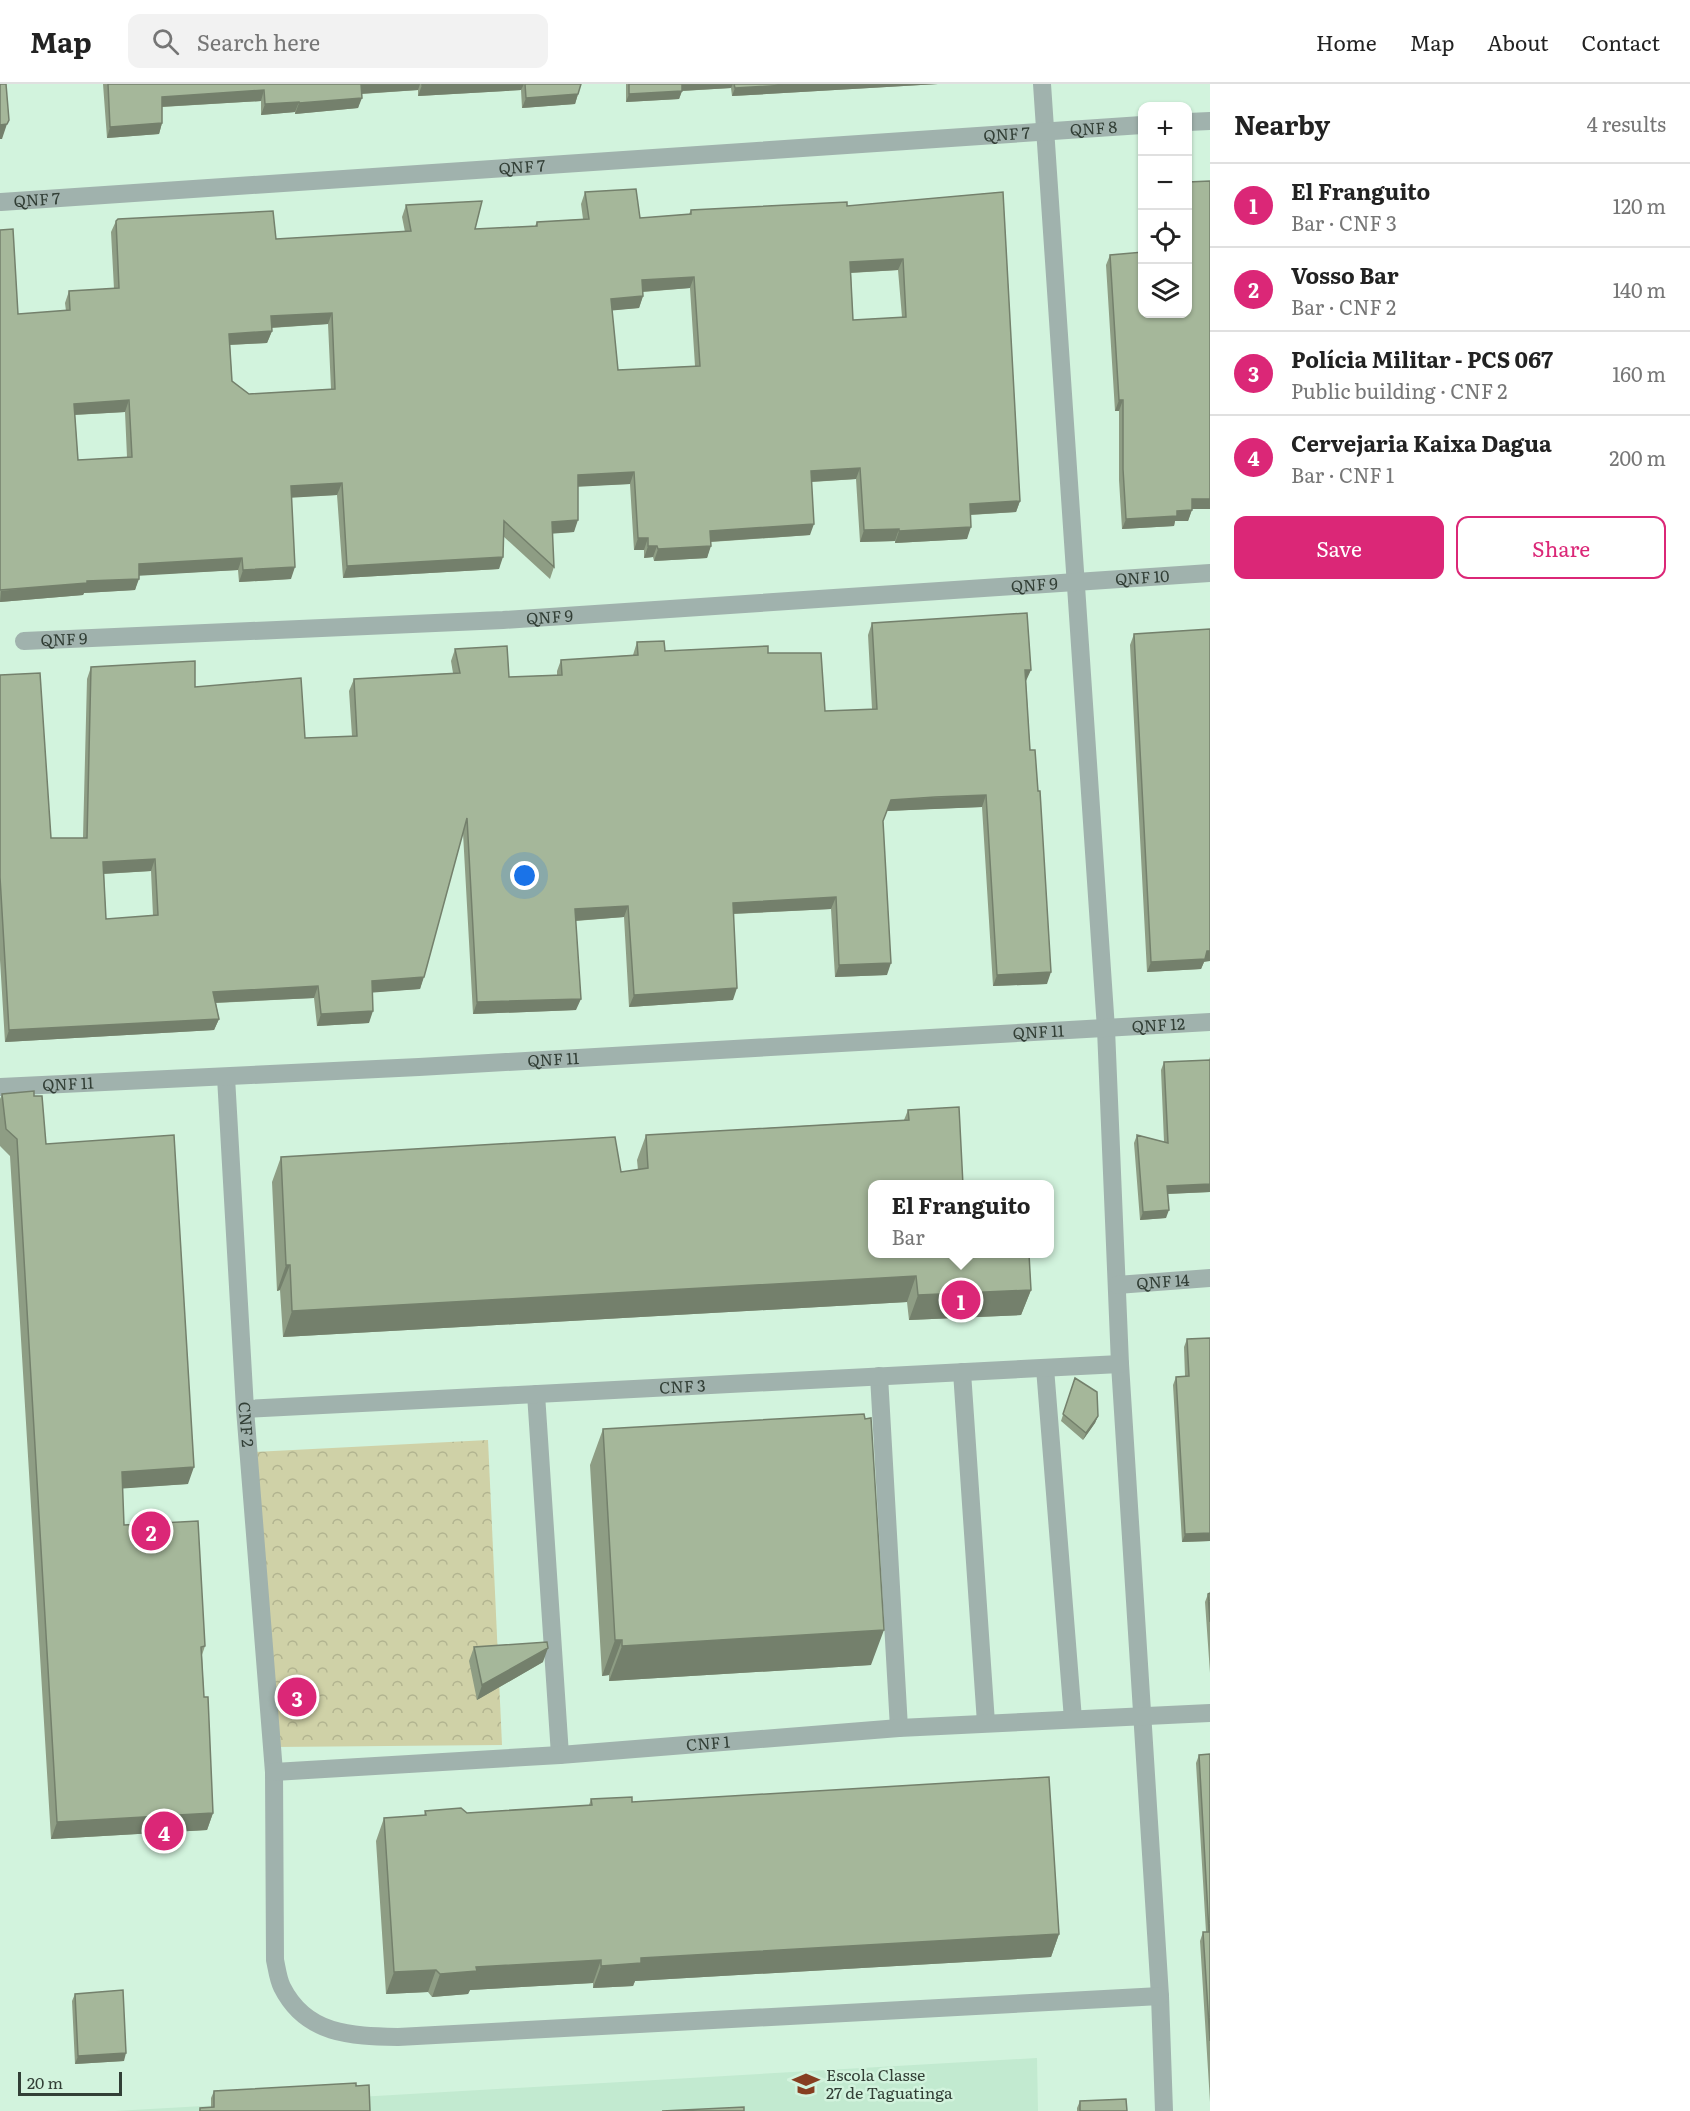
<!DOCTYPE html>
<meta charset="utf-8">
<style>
body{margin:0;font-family:Literata,serif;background:#f2f2f2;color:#222}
.controls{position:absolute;right:18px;top:18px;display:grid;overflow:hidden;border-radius:12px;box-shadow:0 2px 4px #0004}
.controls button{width:54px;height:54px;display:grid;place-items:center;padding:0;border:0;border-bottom:2px solid #e0e0e0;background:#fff;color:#222;font:30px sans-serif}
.scale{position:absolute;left:18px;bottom:15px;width:104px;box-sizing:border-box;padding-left:6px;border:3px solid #323f36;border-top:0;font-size:16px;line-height:21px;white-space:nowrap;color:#323f36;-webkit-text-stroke:4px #d2f3dd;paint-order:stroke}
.you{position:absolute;left:525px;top:792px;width:21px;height:21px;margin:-15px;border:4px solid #fff;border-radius:50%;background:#1a73e8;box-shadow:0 0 0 9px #1a73e833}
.badge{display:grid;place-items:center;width:39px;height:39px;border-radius:50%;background:#db2777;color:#fff;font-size:20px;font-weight:700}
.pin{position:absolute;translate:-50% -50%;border:3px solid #fff;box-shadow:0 2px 6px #0006}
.popup{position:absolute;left:868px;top:1096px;width:186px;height:78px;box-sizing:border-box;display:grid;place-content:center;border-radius:12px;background:#fff;filter:drop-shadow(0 2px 4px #0005);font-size:20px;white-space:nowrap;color:#767676}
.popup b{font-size:22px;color:#222}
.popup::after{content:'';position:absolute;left:50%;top:100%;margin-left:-12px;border:12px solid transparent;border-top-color:#fff}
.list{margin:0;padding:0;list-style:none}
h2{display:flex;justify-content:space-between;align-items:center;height:78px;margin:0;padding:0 24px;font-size:26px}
h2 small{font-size:20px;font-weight:400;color:#767676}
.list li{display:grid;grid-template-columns:39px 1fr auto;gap:18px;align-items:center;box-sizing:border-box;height:84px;padding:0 24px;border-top:2px solid #e0e0e0}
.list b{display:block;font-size:22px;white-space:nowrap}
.list p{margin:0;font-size:20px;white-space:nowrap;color:#767676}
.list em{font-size:20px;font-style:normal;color:#767676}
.actions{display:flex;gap:12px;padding:18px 24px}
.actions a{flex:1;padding:14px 0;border:2px solid #db2777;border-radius:12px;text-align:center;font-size:21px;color:#db2777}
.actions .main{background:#db2777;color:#fff}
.icon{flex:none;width:33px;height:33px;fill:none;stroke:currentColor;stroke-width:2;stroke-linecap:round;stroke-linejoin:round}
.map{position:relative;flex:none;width:1210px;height:2027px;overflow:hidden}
header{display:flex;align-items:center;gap:36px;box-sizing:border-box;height:84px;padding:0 30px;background:#fff;border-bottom:2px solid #e0e0e0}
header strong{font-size:28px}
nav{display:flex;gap:33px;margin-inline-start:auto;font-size:21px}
.search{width:420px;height:54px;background:#f2f2f2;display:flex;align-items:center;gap:15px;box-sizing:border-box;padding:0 21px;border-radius:12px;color:#767676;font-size:22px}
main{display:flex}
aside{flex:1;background:#fff}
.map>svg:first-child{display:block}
</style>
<header>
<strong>Map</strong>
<div class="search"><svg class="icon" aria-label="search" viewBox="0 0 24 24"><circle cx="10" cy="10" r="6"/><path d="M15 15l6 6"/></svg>Search here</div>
<nav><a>Home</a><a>Map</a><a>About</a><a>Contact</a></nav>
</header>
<main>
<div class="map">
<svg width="1210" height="2027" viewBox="0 0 1210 2027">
<defs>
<pattern id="forest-crowns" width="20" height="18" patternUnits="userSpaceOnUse" patternTransform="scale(1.5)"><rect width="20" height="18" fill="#cfd1a7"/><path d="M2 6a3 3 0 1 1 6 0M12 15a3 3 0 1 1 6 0" fill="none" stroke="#b2b490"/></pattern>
</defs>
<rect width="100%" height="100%" fill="#d2f3dd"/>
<path fill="#c2ead0" d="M 1037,1974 L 1038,2027 L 115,2027 Z"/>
<path fill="url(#forest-crowns)" d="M 488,1356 L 502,1661 L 274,1663 L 252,1368 Z"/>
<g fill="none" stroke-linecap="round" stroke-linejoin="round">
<g stroke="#a0b2ad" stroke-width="18">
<path d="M 1042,0 L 1106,945 L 1120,1280 L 1160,1912 L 1164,2027"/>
<path d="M 1188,38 L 1210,37"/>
<path id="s1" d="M 1,118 L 1142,41"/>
<path id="s2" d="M 24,557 L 503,536 L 1210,489"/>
<path id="s3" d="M 226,993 L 245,1325 L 274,1688 L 275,1876 C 277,1885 278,1895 282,1903 C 306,1951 351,1952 398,1953 L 1160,1912"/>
<path id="s4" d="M 0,1003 L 419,983 L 1210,938"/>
<path id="s5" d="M 1117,1201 L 1210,1194"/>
<path d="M 1045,1284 L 1073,1635"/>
<path d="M 962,1288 L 986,1639"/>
<path d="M 879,1292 L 899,1644"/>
<path d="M 536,1310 L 560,1671"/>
<path id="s6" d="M 245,1325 L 1120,1280"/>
<path id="s7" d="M 274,1688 L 560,1671 L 899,1644 L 1210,1629"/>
</g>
</g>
<path fill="#8e9d84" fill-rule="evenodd" d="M 103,0 L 581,0 L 575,20 L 522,24 L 521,6 L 418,12 L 418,6 L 362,10 L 358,24 L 295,30 L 295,28 L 261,31 L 261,17 L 162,23 L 162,39 L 159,50 L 107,54 Z
M 626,0 L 938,0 L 732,12 L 731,4 L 682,7 L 679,15 L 626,18 Z
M 585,108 L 640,134 L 689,130 L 691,126 L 847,122 L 1003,108 L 1020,417 L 1016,428 L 970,431 L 967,455 L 895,459 L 895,457 L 860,458 L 856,395 L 812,398 L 810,451 L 711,458 L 707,474 L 654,477 L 653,473 L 644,474 L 644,466 L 634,466 L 630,400 L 578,402 L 574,448 L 552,449 L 554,483 L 550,495 L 503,452 L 499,485 L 343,494 L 337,411 L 292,413 L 291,495 L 239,498 L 238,486 L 139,491 L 135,506 L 84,509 L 83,511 L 0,518 L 0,146 L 18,230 L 66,227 L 65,219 L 69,207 L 114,205 L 111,148 L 116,137 L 276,155 L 405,148 L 402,133 L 406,121 L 475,145 L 535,142 L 537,138 L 583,135 L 581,120 ZM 898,186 L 902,233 L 853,236 L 851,189 ZM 690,204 L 695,282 L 618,286 L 612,226 L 639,224 L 643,212 L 643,208 ZM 328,240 L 331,305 L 249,310 L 232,297 L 230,261 L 267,259 L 272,247 L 271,244 ZM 125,328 L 127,373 L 78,376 L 75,331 Z
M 1110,171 L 1210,425 L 1192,425 L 1188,437 L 1175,437 L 1174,442 L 1122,445 L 1119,396 L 1119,327 L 1115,327 L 1106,181 Z
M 872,539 L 1026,597 L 1030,666 L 1047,900 L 993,902 L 982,723 L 930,725 L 887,727 L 883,737 L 887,891 L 835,893 L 831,825 L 733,830 L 733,916 L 629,923 L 624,833 L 576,837 L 576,926 L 473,930 L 463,749 L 420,905 L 372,908 L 369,939 L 317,942 L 314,914 L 216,919 L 219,935 L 214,946 L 5,958 L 0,876 L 0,591 L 51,754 L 83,754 L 87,595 L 91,583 L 195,603 L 305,654 L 352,652 L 349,607 L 354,595 L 453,589 L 451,577 L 455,565 L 509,593 L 557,591 L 557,587 L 561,576 L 633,571 L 637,558 L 665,567 L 768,569 L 825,627 L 872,625 L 868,551 ZM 151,787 L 153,832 L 106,835 L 104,790 Z
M 1134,550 L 1204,878 L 1201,885 L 1147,888 L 1130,561 Z
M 1210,973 L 1210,1108 L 1168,1110 L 1166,1134 L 1140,1136 L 1134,1059 L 1137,1051 L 1164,1058 L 1161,986 L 1164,978 L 1209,976 Z
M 2,1010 L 34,1012 L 46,1060 L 188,1400 L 122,1404 L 124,1441 L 205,1562 L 202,1571 L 204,1613 L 213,1729 L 207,1746 L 51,1755 L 10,1072 L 0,1062 L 0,1015 Z
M 959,1023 L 873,1101 L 1031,1206 L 1021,1231 L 909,1236 L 907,1218 L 283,1253 L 280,1206 L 277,1207 L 272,1098 L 281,1073 L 621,1088 L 638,1086 L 637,1076 L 646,1051 L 904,1036 L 908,1026 Z
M 1187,1255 L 1210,1457 L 1182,1458 L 1173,1301 L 1176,1293 L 1185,1292 L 1184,1263 Z
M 1075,1294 L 1098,1332 L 1095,1339 L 1083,1356 L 1061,1337 Z
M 603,1345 L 871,1581 L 609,1597 L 609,1591 L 602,1592 L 590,1381 Z
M 1210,1509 L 1210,1589 L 1205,1518 L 1208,1510 Z
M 474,1563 L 543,1578 L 477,1616 L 469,1577 Z
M 1210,1670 L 1210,2018 L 1200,1857 L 1203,1848 L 1206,1848 L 1196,1679 L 1199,1671 Z
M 591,1715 L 632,1718 L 1059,1850 L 1051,1873 L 635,1897 L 633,1902 L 593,1904 L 593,1899 L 470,1906 L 468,1910 L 432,1913 L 428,1908 L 386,1910 L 376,1757 L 384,1734 L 424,1732 L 425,1727 L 467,1729 L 589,1721 Z
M 75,1910 L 124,1977 L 75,1980 L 72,1917 Z
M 356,2002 L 370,2027 L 199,2027 L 200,2024 L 211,2024 L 211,2014 L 214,2007 Z
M 1080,2017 L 1127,2027 L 1077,2027 L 1077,2024 Z"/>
<path fill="#74806c" d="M 361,0 L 420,0 L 418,6 L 357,10 Z
M 447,0 L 524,0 L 521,6 L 418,12 L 422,1 Z
M 681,0 L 733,0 L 731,4 L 679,7 Z
M 803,0 L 938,0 L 732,12 L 735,4 Z
M 264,6 L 261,17 L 158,23 L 162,13 Z
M 682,7 L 679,15 L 626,18 L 629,10 Z
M 578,10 L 575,20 L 522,24 L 526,14 Z
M 362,14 L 358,24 L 295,30 L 299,19 Z
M 299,18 L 295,28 L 261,31 L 265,20 Z
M 162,39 L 159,50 L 107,54 L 110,43 Z
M 7,40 L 2,55 L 0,55 L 0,41 Z
M 903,175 L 898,186 L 846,189 L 850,178 Z
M 694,193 L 690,204 L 638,208 L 642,196 Z
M 643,212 L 639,224 L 607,227 L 611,215 Z
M 332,229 L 328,240 L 266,244 L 271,232 Z
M 272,247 L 267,259 L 225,261 L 229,250 Z
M 129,316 L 125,328 L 70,331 L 74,320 Z
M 1119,316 L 1123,316 L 1119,327 L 1115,327 Z
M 860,384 L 856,395 L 807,398 L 811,387 Z
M 634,388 L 630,400 L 574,403 L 578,391 Z
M 342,399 L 337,411 L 287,414 L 291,402 Z
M 1192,415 L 1210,415 L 1210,425 L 1188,425 Z
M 1020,417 L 1016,428 L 966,431 L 970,420 Z
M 1192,426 L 1188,437 L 1175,437 L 1174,442 L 1122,445 L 1126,435 L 1177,427 Z
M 578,436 L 574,448 L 548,450 L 552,438 Z
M 814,440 L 810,451 L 706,458 L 710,447 Z
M 971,443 L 967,455 L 895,459 L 899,447 Z
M 899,445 L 895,457 L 860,458 L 864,446 Z
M 638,454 L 648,454 L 644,466 L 634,466 Z
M 648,462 L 657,462 L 653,473 L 644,474 Z
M 711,462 L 707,474 L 654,477 L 658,465 Z
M 503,473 L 499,485 L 343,494 L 347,482 Z
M 242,474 L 238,486 L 135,492 L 139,480 Z
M 295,483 L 291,495 L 239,498 L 243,486 Z
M 139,495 L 135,506 L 84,509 L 83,511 L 0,518 L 1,507 L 87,497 Z
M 1025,586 L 1031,586 L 1026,597 Z
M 986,711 L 982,723 L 887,727 L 891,716 Z
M 155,775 L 151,787 L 99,790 L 103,778 Z
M 836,813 L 831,825 L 728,830 L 733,819 Z
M 628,822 L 624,833 L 571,837 L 575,825 Z
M 1207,867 L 1210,867 L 1210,877 L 1204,878 L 1201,885 L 1147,888 L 1151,878 Z
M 891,879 L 887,891 L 835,893 L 839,881 Z
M 1051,888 L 1047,900 L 993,902 L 997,891 Z
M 424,893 L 420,905 L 367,909 L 372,897 Z
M 318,902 L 314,914 L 209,919 L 213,908 Z
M 737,904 L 733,916 L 629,923 L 634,911 Z
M 581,915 L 576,926 L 473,930 L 477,918 Z
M 373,927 L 369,939 L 317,942 L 321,930 Z
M 219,935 L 214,946 L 5,958 L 9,946 Z
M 1210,1100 L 1210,1108 L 1164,1110 L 1167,1102 Z
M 1169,1126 L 1166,1134 L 1140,1136 L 1143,1128 Z
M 286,1181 L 290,1181 L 280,1206 L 277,1207 Z
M 916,1192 L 907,1218 L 283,1253 L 292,1227 Z
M 1031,1206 L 1021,1231 L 909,1236 L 918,1211 Z
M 1098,1332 L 1095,1339 L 1083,1356 L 1086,1349 Z
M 194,1383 L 188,1400 L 116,1405 L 122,1388 Z
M 1210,1449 L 1210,1457 L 1182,1458 L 1185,1450 Z
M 884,1546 L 871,1581 L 609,1597 L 622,1562 Z
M 615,1556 L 622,1556 L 609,1591 L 602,1592 Z
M 548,1564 L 543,1578 L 477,1616 L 482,1601 Z
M 213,1729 L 207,1746 L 51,1755 L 57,1738 Z
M 1059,1850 L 1051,1873 L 635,1897 L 633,1902 L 593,1904 L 601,1882 L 641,1874 Z
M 601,1876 L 593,1899 L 470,1906 L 468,1910 L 432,1913 L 440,1890 L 476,1883 Z
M 436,1886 L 428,1908 L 386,1910 L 394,1888 Z
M 126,1969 L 124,1977 L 75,1980 L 78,1972 Z"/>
<path fill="#a5b79a" stroke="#74806c" stroke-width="1.5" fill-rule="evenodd" d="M 0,0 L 6,0 L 9,36 L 7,40 L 0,41 Z
M 108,0 L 361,0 L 362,14 L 299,19 L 299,18 L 265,20 L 264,6 L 162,13 L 162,39 L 110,43 Z
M 422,0 L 447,0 L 422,1 Z
M 525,0 L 581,0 L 578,10 L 526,14 Z
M 629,0 L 682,0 L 682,7 L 629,10 Z
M 734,0 L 803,0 L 735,4 Z
M 1210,97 L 1210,415 L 1192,415 L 1192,426 L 1177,427 L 1177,432 L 1126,435 L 1123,385 L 1123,316 L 1119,316 L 1110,171 L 1143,168 L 1143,230 L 1188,230 L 1188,98 Z
M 636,105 L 640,134 L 691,130 L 691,126 L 847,118 L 847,122 L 1003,108 L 1020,417 L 970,420 L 971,443 L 899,447 L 899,445 L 864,446 L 860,384 L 811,387 L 814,440 L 710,447 L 711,462 L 658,465 L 657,462 L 648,462 L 648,454 L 638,454 L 634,388 L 578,391 L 578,436 L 552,438 L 554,483 L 504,437 L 503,473 L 347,482 L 342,399 L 291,402 L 295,483 L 243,486 L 242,474 L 139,480 L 139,495 L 87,497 L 87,499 L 0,506 L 0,146 L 13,145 L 18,230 L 70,226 L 69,207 L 119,204 L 116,137 L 118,135 L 273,127 L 276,155 L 411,147 L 406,121 L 482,117 L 475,145 L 537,142 L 537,138 L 589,135 L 585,108 ZM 903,175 L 906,233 L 853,236 L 850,178 ZM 694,193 L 700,282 L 618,286 L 611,215 L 643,212 L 642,196 ZM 332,229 L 335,305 L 249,310 L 232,297 L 229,250 L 272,247 L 271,232 ZM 129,316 L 132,373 L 78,376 L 74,320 Z
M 1027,529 L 1031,586 L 1025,586 L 1030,666 L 1035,666 L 1038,707 L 1040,707 L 1051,888 L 997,891 L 986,711 L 935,713 L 891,716 L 883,737 L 891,879 L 839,881 L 836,813 L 733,819 L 737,904 L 634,911 L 628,822 L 575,825 L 581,915 L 477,918 L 467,734 L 424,893 L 372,897 L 373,927 L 321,930 L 318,902 L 213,908 L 219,935 L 9,946 L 0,793 L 0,591 L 40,589 L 51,754 L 87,754 L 91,583 L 195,577 L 195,603 L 301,594 L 305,654 L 357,652 L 354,595 L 460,589 L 455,565 L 507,562 L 509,593 L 562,591 L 561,576 L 638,571 L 637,558 L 664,557 L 665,567 L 768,562 L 768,569 L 821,569 L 825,627 L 877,625 L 872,539 ZM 155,775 L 158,831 L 106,835 L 103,778 Z
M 1210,545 L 1210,867 L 1207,867 L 1205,875 L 1151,878 L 1134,550 Z
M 1210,976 L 1210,1100 L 1167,1102 L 1169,1126 L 1143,1128 L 1137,1051 L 1168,1059 L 1164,978 Z
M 34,1007 L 34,1012 L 42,1012 L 46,1060 L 174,1051 L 194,1383 L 122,1388 L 124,1441 L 198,1437 L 205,1562 L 201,1563 L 204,1613 L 208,1613 L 213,1729 L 57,1738 L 17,1055 L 6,1045 L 2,1010 Z
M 959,1023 L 963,1101 L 873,1101 L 873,1170 L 1029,1170 L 1031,1206 L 918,1211 L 916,1192 L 292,1227 L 290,1181 L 286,1181 L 281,1073 L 615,1053 L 621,1088 L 648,1084 L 646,1051 L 909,1036 L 908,1026 Z
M 1210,1254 L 1210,1449 L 1185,1450 L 1176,1293 L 1189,1292 L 1187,1255 Z
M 1075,1294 L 1097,1308 L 1098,1332 L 1086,1349 L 1063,1330 Z
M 864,1330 L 865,1335 L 871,1334 L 884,1546 L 622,1562 L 622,1556 L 615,1556 L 603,1345 Z
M 1210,1509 L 1210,1538 L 1208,1510 Z
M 547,1558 L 548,1564 L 482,1601 L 474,1563 Z
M 1210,1670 L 1210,1957 L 1203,1848 L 1209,1848 L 1199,1671 Z
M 1049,1693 L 1059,1850 L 641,1874 L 641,1879 L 601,1882 L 601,1876 L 476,1883 L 477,1887 L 440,1890 L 436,1886 L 394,1888 L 384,1734 L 426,1731 L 425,1727 L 461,1724 L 467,1729 L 592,1721 L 591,1715 L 632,1713 L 632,1718 Z
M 123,1906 L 126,1969 L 78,1972 L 75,1910 Z
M 356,1999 L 356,2002 L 369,2001 L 370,2027 L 200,2027 L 200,2024 L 214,2023 L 214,2007 Z
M 1126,2015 L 1127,2027 L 1080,2027 L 1080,2017 Z
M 744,2023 L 744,2027 L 662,2027 Z"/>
<defs>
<symbol id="school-bare" viewBox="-9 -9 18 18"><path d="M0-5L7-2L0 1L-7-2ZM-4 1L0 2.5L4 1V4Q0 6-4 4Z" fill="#863e20" stroke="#d2f3dd" stroke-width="2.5" paint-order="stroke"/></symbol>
</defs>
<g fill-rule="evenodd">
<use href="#school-bare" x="787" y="1981" width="38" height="38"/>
</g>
<g text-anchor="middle" stroke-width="5" stroke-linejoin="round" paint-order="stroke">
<g font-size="16" fill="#323f36" stroke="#d2f3dd">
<text dy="6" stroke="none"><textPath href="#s1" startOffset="1095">QNF 8</textPath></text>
<text dy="6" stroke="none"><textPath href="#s1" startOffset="1008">QNF 7</textPath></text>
<text dy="6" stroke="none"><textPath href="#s1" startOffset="522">QNF 7</textPath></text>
<text dy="6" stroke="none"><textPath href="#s1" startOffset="36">QNF 7</textPath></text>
<text dy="6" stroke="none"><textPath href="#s2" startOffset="1120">QNF 10</textPath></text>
<text dy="6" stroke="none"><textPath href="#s2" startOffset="1012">QNF 9</textPath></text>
<text dy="6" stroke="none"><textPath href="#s2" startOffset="526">QNF 9</textPath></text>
<text dy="6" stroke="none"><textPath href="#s2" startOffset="40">QNF 9</textPath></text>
<text dy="6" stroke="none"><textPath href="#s4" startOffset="1160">QNF 12</textPath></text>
<text dy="6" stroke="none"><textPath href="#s4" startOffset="1040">QNF 11</textPath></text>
<text dy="6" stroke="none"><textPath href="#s4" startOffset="554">QNF 11</textPath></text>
<text dy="6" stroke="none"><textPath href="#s4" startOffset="68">QNF 11</textPath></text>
<text dy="6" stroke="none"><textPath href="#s5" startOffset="46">QNF 14</textPath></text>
<text dy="6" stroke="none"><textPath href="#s6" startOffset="438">CNF 3</textPath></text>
<text dy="6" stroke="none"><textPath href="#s3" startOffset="348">CNF 2</textPath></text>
<text dy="6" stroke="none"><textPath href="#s7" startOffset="435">CNF 1</textPath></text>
</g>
<g font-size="16" fill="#323f36" stroke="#d2f3dd" text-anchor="start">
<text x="826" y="1997">Escola Classe<tspan x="826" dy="18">27 de Taguatinga</tspan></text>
</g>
</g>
</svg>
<div class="controls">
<button>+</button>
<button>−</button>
<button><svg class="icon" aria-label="locate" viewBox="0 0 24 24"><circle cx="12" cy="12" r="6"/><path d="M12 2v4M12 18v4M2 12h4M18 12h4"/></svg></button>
<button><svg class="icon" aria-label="layers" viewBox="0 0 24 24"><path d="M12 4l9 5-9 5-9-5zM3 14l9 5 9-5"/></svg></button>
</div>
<div class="scale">20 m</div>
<div class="you"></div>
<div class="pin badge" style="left:961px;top:1216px">1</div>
<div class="popup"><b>El Franguito</b>Bar</div>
<div class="pin badge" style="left:151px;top:1447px">2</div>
<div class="pin badge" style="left:297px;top:1613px">3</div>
<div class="pin badge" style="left:164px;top:1747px">4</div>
</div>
<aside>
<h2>Nearby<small>4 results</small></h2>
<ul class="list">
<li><span class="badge">1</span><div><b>El Franguito</b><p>Bar · CNF 3</p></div><em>120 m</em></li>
<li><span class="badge">2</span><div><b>Vosso Bar</b><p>Bar · CNF 2</p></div><em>140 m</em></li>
<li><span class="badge">3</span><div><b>Polícia Militar - PCS 067</b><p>Public building · CNF 2</p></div><em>160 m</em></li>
<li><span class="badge">4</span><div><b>Cervejaria Kaixa Dagua</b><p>Bar · CNF 1</p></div><em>200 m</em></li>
</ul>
<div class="actions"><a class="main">Save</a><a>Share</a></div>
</aside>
</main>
